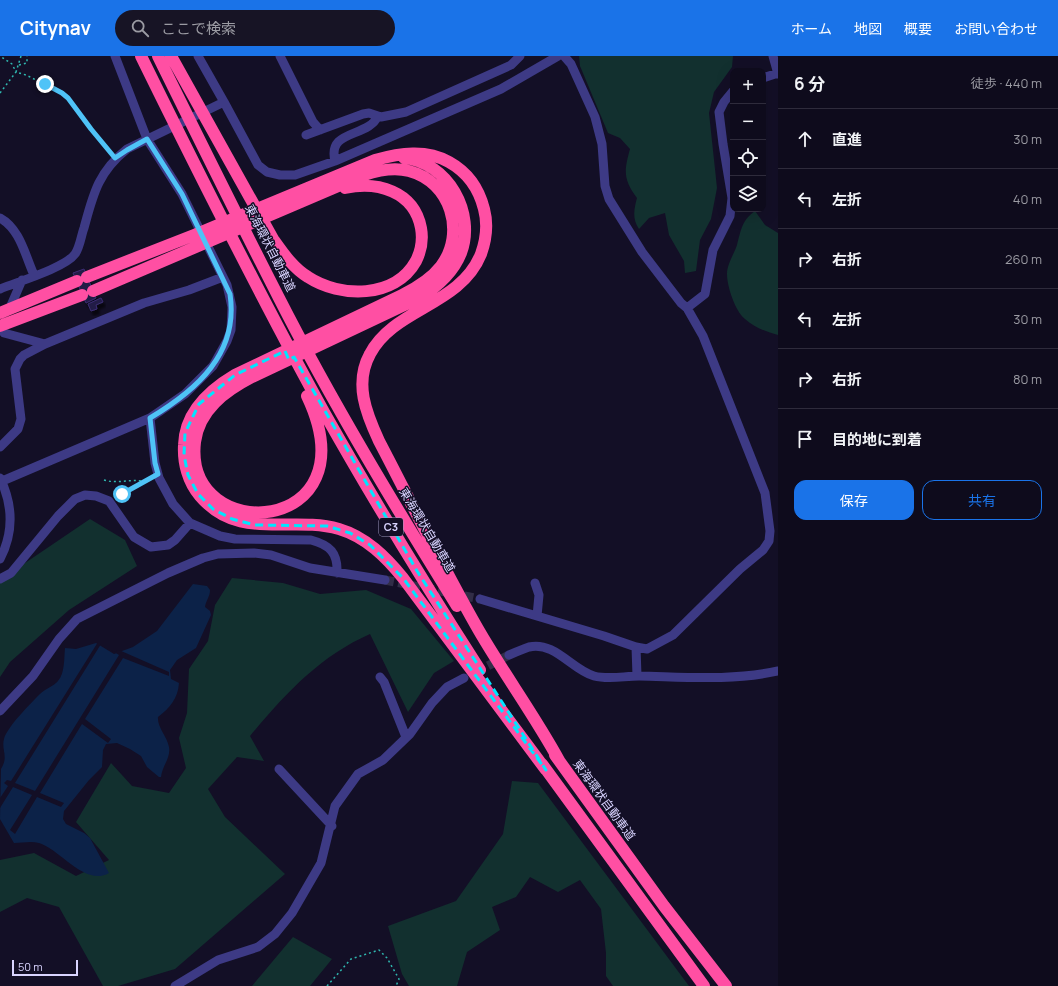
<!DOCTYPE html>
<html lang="ja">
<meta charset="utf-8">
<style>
body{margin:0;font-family:Manrope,"Noto Sans JP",sans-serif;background:#171425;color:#f1f3f6}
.controls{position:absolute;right:12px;top:12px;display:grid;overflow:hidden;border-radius:8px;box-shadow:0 4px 16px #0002}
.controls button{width:36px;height:36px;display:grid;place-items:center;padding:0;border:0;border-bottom:1px solid #2e2b3b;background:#0e0b1c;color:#f1f3f6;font:20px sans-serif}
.scale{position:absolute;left:12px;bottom:10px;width:66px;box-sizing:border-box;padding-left:4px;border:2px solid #d9d4ff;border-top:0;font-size:11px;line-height:14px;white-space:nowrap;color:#d9d4ff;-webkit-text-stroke:3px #130f26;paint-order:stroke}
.stop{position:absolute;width:12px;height:12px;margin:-9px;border:3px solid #4fc3f7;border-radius:50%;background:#fff}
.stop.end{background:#4fc3f7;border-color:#fff;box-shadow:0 1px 4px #0008}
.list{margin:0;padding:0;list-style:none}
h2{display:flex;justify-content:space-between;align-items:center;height:52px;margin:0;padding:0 16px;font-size:17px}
h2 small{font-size:13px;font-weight:400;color:#9b9ba3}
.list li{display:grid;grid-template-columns:26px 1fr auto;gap:12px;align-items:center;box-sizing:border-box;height:60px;padding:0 16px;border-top:1px solid #2e2b3b}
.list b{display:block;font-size:15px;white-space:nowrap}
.list em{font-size:13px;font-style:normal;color:#9b9ba3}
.actions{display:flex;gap:8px;padding:12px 16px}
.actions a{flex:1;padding:9px 0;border:1px solid #1a73e8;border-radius:12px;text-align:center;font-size:14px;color:#1a73e8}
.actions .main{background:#1a73e8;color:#fff}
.icon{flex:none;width:22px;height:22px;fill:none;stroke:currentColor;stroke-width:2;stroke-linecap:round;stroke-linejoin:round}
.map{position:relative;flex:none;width:778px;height:930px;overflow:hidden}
header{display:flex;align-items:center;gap:24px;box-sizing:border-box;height:56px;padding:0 20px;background:#1a73e8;color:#fff}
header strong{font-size:19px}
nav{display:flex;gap:22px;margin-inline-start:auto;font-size:14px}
.search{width:280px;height:36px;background:#171425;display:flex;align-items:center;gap:10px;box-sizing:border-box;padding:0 14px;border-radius:22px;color:#9b9ba3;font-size:15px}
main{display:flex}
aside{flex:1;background:#0e0b1c}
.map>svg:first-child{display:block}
</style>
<header>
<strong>Citynav</strong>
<div class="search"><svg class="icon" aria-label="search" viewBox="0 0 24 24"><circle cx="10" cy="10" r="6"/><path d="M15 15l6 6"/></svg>ここで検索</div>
<nav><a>ホーム</a><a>地図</a><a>概要</a><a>お問い合わせ</a></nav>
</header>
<main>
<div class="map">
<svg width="778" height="930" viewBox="0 0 778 930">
<defs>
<filter id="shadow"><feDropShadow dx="2.5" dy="4.5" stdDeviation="1" flood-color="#0009"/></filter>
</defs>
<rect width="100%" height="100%" fill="#130f26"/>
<path fill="#12302f" d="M 579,0 L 733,0 L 732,11 L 714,36 L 709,57 L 717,132 L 711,163 L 700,184 L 696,215 L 685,217 L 684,205 L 669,179 L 665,157 L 649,162 L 639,173 C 632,163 634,153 637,142 C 623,123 624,115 630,93 L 620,82 L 608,77 L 580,10 Z
M 755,155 L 765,169 L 778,177 L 778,279 C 766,276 754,271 745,263 C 735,255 727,230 727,218 C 727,208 734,198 737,189 C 741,174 742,164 755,155 Z
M 90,463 L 125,484 L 137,510 L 69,554 L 10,606 L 0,621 L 0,524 Z
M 232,522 L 283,527 L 320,538 L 366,534 L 411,553 L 454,605 L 434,617 L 408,656 L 370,578 C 320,600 285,638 250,680 L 264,705 L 237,701 L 208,733 L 225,761 L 285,818 L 175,913 L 118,930 L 103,930 L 59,851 L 27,842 L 0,856 L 0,804 L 34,797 L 76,820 L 109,804 L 76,766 L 111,707 L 132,730 L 169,737 L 186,712 L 179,682 L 187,657 L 189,613 L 208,585 L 215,549 Z
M 512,725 L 538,727 L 689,930 L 613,930 L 606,920 L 606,897 L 601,853 L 580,824 L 558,836 L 530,821 L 516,841 L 492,851 L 500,874 L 467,896 L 457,930 L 409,930 L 402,918 L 388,870 L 456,845 L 503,778 Z
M 293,881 L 332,903 L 310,930 L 252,930 Z"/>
<path fill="#0c2248" d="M 193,528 L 207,530 L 210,534 C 210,541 206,544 205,551 L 210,555 L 211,559 L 196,592 L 177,604 L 170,614 L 171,623 L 179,627 C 178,642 170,652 158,661 C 157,671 167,680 169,691 C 171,702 162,710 161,721 L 159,721 L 147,711 L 141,700 L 130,693 L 117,687 L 106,688 L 103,694 L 102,711 L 89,724 L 64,755 L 63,763 L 66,768 L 84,777 L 90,782 L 109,817 C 85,831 60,793 39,787 C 31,785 22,787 14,787 L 0,763 L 1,713 C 9,700 1,694 4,683 C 7,671 31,647 40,638 C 45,633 54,630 58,625 C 65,617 64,602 65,592 L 76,593 L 96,587 L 114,598 L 133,591 L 157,575 Z"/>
<path fill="#130f26" d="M 98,586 L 101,588 L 15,727 L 35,735 L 119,599 L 111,594 L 114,596 L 119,594 L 169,616 L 169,620 L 123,602 L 85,663 L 111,683 L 108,687 L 82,668 L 40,737 L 64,747 L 61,751 L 37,741 L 15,778 L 10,774 L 32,739 L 13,731 L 0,752 L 0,742 L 8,730 L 4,727 L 7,724 L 11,725 Z"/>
<path fill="#241b47" stroke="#3b2d73" filter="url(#shadow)" d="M 84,213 L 96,242 L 86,247 L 73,217 Z
M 101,242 L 103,246 L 96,249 L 97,253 L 91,255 L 88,248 Z"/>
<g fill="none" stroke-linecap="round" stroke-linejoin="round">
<path stroke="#312d47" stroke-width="9" stroke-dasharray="9 4.5" stroke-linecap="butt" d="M 385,524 L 480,543
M 476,616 L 509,599"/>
<path stroke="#2fb8b0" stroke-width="1.5" stroke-dasharray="2 3" stroke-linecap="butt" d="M 21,0 L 16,16 L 26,19 L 62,37 L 74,49 L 91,73 L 110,96
M 19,9 L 27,7 L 27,0
M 0,37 L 16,16 L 12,8 L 0,0
M 104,424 C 117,428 129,423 142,425
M 116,441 L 151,421
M 327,930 L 351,903 L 379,894 L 387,902 L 399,923 L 396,930"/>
<path stroke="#3d3a85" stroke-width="9" d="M 198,0 L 224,46
M 280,0 L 313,66 L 320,74
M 773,0 L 778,18
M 763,22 L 778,17
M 306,79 L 363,58 L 369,57 L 381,61 L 406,56 L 511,9 L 520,0
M 335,105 C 327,73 368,82 378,60
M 0,162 C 20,173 25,199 34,219
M 0,233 C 17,226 65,212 75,198 C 80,191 81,180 84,172 C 93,139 98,116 127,93 L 224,46 L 258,109 L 267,116 L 280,119 L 295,119 L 335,105 L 501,33 L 558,0
M 687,252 L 705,238 L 713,194 L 730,160 L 732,142 L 723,88 L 719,56 L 724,46 L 733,35
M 9,254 L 22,224
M 0,271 L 4,277 L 45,288
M 150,362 L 155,407 L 159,422 L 173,448 L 190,467 L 220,480 L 235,483 L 311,484 C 330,489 338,497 337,517
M 0,391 L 18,373 L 21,363 L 15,313 L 20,303 L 24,299 L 45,288 L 144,247 L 189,234 L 223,221
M 0,422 C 13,449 14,476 0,503
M 0,426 L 150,362 L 185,338 L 213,310 L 227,285 L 231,274 L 232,251 L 227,229 L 182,138 L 147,83 L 115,0
M 0,523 L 11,517 L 58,460 L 75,443 L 85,439 L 96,440 L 109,445 L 134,481 L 151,491 L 168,489 L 175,484 L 190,467
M 535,527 L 539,539 L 537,560
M 480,543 L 604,580 L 636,591 L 647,593 L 673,579 L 740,513 L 763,494 L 769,485 L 770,475 L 765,437 L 703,280 L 687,252 L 681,247 L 642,196 L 609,143 L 605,130 L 602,88 L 595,61 L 571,8 L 564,0
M 636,591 L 637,620
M 509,599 C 516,596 523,593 529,591 C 555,585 572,614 594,620 C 609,624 624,620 639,620 C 686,621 732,625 778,615
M 380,621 L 384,626 L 406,681
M 0,655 L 33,620 L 59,583 L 77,563 L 168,517 L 203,502 L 218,498 L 254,497 L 271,499 L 310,512 L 385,524
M 279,713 L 332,770
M 175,930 L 218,904 L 258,891 L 275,878 L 292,857 L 321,807 L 335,750 L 358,718 L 383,704 L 410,678 L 432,647 L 447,631 L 464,622"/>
<path stroke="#ff4fa3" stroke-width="12" d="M 141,0 C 200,120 260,240 325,358 C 374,445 426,530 480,614
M 158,0 C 198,81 238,162 279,242 C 333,348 395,450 457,550
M 171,0 L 273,183 C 283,197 293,212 308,221 C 340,242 395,243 416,205 C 421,195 423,183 421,172 C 414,135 377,125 345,132
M 87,221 L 194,179 L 375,104 C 400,97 426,93 449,106 C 467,116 479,133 484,153 C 488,168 486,184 481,198 C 460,250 394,252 370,298 C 354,327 366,357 379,385 C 412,448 443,512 478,573 C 504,618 535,660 560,706
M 93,235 L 364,119 C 379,114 394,111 409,115 C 451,126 466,177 441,210 C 431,223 416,232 402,239 L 235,319 C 208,335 185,357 184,389 C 183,407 188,426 200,440 C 239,486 290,459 339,473 C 366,481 386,501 403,522 L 546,714
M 0,257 L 77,225
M 0,270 L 82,239
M 307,340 C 374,481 183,491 195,386 C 199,354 225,335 252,321 L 419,242 C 437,231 453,217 461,197 C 476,157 448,106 404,102
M 555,699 L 664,850 L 726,930
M 542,708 L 704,930"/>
</g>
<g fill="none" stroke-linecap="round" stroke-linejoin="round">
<path stroke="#4fc3f7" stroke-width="5" d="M 45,28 L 62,37 L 68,42 L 91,73 L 115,102 L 127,94 L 147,83 L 182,138 L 230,238 C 239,297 197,334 150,362 L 155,407 L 158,418 L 122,438"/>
</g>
<path fill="none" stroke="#00e5ff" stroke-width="3" stroke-dasharray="8 5" stroke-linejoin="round" d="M 285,295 L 289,304 L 294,301 L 417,515 L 546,714 L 403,522 L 370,489 L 350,477 L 327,470 L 255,469 L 232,463 L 213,453 L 198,438 L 188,419 L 184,399 L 185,377 L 199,348 L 235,319 Z"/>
<g text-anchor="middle" stroke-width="3" stroke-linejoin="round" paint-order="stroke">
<rect fill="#130f26" stroke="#9e99be" stroke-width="1" x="379" y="462" width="24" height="18" rx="3"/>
<g font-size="11" font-weight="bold" fill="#d9d4ff">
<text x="391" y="475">C3</text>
</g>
<g font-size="12" fill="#d9d4ff" stroke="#130f26">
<text transform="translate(270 192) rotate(63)" y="4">東海環状自動車道</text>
<text transform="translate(427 474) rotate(59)" y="4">東海環状自動車道</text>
<text transform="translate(604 744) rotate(54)" y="4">東海環状自動車道</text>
</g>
</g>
</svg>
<div class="controls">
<button>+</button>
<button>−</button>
<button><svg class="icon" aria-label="locate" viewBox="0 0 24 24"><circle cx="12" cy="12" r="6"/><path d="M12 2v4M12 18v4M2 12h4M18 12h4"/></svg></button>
<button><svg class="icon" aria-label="layers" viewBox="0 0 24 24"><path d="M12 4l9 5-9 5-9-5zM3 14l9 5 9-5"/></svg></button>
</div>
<div class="scale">50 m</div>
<div class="stop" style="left:122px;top:438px"></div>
<div class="stop end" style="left:45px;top:28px"></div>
</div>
<aside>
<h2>6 分<small>徒歩 · 440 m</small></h2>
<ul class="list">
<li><svg class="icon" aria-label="ahead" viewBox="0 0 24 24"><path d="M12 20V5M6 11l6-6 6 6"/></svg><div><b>直進</b></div><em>30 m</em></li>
<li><svg class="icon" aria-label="left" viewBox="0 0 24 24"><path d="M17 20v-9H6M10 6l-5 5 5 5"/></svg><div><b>左折</b></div><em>40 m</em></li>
<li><svg class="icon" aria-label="right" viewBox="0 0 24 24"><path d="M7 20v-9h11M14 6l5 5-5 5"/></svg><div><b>右折</b></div><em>260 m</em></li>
<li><svg class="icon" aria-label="left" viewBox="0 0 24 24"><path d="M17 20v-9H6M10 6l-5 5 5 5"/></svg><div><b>左折</b></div><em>30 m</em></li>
<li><svg class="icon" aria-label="right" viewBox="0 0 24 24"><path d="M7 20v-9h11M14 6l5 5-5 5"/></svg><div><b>右折</b></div><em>80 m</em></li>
<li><svg class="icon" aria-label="arrive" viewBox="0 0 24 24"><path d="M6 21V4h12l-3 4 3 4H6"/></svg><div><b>目的地に到着</b></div></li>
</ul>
<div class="actions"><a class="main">保存</a><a>共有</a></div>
</aside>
</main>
